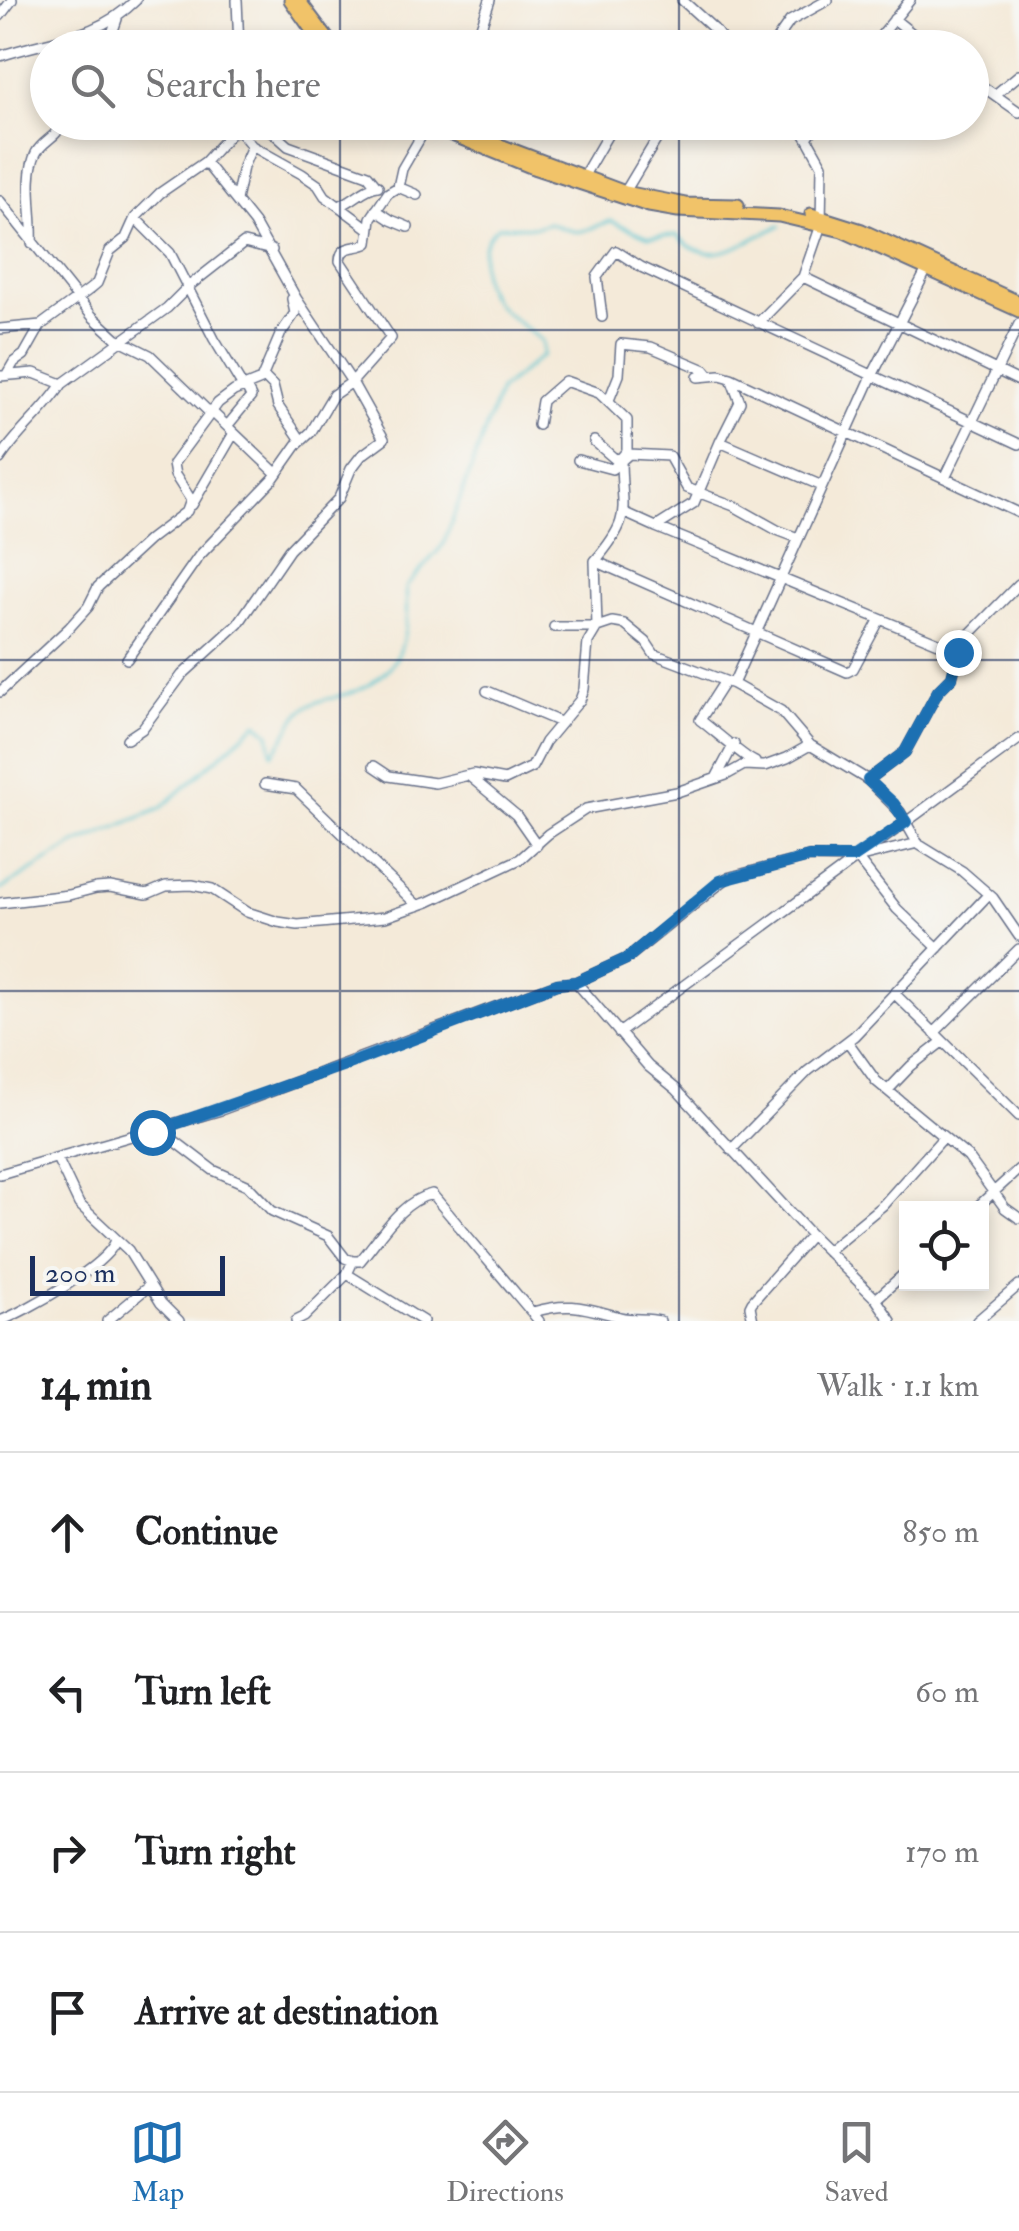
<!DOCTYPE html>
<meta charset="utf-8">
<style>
body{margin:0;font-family:"IM FELL Double Pica",serif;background:#f6f6f6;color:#202124}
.controls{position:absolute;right:30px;bottom:30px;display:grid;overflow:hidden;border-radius:0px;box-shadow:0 5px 15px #0003}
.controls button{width:90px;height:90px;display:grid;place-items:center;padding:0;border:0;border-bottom:2px solid #e0e0e0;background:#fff;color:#202124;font:50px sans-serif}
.scale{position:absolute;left:30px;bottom:25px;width:195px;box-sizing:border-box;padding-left:10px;border:5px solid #1b2f5e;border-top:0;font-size:28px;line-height:35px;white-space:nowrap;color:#1b2f5e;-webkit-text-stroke:8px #f6f6f2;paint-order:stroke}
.stop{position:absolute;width:30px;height:30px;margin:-22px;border:8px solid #1f6fb2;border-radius:50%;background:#fff}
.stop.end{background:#1f6fb2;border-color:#fff;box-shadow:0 2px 10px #0008}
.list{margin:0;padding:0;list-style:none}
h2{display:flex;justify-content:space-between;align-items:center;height:130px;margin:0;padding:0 40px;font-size:42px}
h2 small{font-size:32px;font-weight:400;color:#757577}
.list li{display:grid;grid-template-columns:65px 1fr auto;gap:30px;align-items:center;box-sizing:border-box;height:160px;padding:0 40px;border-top:2px solid #e0e0e0}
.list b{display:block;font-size:38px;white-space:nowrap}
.list em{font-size:32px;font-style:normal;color:#757577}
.icon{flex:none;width:55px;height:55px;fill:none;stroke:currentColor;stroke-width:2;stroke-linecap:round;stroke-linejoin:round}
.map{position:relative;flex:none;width:1019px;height:1321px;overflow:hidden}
.search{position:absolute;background:#fff;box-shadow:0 5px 15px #0003;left:30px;right:30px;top:30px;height:110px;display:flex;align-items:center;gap:25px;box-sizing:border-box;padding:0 35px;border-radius:55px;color:#757577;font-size:38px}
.sheet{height:770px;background:#fff}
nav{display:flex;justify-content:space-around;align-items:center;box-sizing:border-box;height:140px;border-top:2px solid #e0e0e0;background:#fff;font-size:28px;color:#757577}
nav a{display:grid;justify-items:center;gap:5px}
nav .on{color:#1f6fb2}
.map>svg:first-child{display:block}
</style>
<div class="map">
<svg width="1019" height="1321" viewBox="0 0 1019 1321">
<rect width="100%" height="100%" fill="#f6f6f2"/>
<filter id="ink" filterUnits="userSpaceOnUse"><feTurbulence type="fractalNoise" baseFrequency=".01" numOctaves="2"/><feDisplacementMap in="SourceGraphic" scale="20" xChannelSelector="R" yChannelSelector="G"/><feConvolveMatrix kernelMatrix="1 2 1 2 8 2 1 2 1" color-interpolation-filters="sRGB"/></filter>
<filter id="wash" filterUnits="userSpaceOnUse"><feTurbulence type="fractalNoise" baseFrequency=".0048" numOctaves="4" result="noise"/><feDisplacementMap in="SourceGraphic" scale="40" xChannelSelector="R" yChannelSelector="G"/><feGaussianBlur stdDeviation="2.25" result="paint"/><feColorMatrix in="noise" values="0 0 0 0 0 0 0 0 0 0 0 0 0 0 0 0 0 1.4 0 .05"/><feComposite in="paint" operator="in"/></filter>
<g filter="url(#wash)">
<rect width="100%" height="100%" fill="#f4ead9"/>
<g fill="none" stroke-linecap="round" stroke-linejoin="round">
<path stroke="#59c5d1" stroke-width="2.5" d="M 0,890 L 75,844 L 160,809 L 257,723 L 269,733 L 272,754 C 286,742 289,721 304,709 C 317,699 340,697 356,691 C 405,670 409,634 406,587 L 443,545 L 500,390 L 543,355 L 542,341 C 513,316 479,304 482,260 C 483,244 487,235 499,226 L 536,227 L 549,223 C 585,237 577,232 611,221 L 649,237 L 677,235 C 712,272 740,242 780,226"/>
</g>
</g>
<g filter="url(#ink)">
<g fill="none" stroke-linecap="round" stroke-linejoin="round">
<defs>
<path id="minor" d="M 237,0 L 239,48
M 682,0 L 714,29 L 728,48
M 0,16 L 12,0
M 894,19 L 930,48
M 107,48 L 117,19
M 297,48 L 313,35
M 474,48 L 490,0
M 771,48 L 790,21 L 828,0
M 871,48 L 910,0
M 0,56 C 50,39 97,39 136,0
M 972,79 L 1019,112
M 996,94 L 1019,75
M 261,122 L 288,146 L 368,175 L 376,185
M 797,122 L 807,138
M 237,128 L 252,146 L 302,174 L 318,185 L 325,196 L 368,228
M 583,177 L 615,122
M 398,187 L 417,195
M 625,192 L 667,122
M 236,200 L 243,167 L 252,146
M 0,201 L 92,316 L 116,338 L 150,355 L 209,412
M 339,206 C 354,201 364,187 378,186
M 376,210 L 391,220 L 408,227
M 135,218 L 170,253 L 214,339 L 243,387
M 32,243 C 34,216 24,178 36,153 C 43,140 58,137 62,122
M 803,277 L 1019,381
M 602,317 L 597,277 L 616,251 L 641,267 L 1019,444
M 758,323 L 803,277 L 821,225 L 822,165 L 807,138 L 818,122
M 0,329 L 41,325 L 90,289 L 97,283 L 110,251 L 126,238 L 135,218 L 160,193 L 205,162 L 241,122
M 7,374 L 14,362 L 24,355 L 41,325
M 0,376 L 34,373 L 62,384 L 167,308 L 189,286 L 244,243 L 272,250
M 264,377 L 273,386 L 278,406 L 301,440
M 698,377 L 720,375 L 731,378 L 1019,513
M 609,400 L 619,375 L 621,344 L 651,347 L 705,370 L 709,375
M 210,410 L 276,473
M 228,425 L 251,397 L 246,387
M 594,441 L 615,459 L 621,458
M 720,442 L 740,402 L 732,381
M 0,459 C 19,430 44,412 62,384
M 578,460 L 612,469 L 629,454 L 669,456 L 687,488 L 734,506 L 777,530 L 798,538
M 945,478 L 1019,324
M 192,505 L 234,433
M 625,513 L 656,527 L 694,503 L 720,442 L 822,486
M 656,527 L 958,651
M 595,561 L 847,672 L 853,669 L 880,619
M 554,627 L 597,627 L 612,622 L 624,624 L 646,642 L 654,654 L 733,684 L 781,711 L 810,745
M 127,659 L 199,556 L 273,479 L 297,445 L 311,432 L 333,395 L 352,382 L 391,338 L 340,261 C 341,243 357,250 368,243 L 371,218 L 388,193 L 398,187 L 402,169 L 427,126
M 725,681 L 700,720 C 711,728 746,759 755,762
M 733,684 L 872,376 L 927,269
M 487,691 L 560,722
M 0,692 L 69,628 L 88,607 L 98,587 L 150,539 L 187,511 L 191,500 L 175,475 L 173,464 L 218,403 L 234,391 L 261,380 L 281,333 L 295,313 L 292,299 L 296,298 L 254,223 L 205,162
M 127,739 L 142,729 L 182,675 L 238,624 L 289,550 L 339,498 L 351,469 L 361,456 L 384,439 L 352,382 L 296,298
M 374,766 L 389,776 L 435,783 L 473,774 L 505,780 L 532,767 L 545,742 L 580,700 L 584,689 L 588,642 L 597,627 L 595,561 C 634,515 621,513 621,458 L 627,451 L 627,420 L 599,393 L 565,381 L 542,401 L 538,425
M 468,775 L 516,815 L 537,845
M 716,778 L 734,744
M 868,780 L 900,812 L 918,844 L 962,871 L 993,898 L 1019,936
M 265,784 L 296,789 L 418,906
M 857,858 L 897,909 L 938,948
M 0,903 L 69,895 L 96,888 L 110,887 L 147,894 L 166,886 L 192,885 L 212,889 L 247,912 L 278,922 L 298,925 L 385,917 L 428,902 L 520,859 L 548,834 L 586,809 L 677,792 L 726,775 L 744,765 L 765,766 L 787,758 L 810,745 L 868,780 L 905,752 L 938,691 L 952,677 L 963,641 L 1019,584
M 576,982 L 648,1066 L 676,1089 L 811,1235 L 876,1299 L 891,1321
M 895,994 L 1019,1116
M 619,1033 L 1019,739
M 934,1033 L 1019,949
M 848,1042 L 876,1081 L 968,1157 L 1005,1208 L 1019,1218
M 888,1090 L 911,1066 L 942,1042
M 152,1132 L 171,1138 L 213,1170 L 247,1185 L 272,1211 L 328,1236 L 345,1258 L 353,1261
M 731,1150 L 808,1071 L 854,1036 L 988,895
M 57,1158 L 79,1204 L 128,1250 L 161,1303 L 179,1321
M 0,1174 L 221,1110 L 557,984 L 576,982 L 626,959 L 727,878 L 809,857 L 857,858 L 918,843
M 976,1208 L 1019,1169
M 827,1251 L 883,1205 L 942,1139
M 347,1274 L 423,1321
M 876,1299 L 906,1272
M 533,1312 C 570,1301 585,1308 620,1317 C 632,1320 647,1318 660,1321
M 0,1321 C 26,1311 108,1265 116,1240
M 107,1321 L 149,1286
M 296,1321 L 304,1317 L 347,1274 L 353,1261 L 360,1261 C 380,1238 400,1201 432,1194 L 539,1321
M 753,1321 L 750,1306 L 752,1302 L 811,1235
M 977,1321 L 1019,1285"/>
<path id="major" d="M 290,0 L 324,48
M 299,0 L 335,48
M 420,122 L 533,168 L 649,206 L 678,211 L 779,216 L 842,231 L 1019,311
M 439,122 L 625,192 L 686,204 L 738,205
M 811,214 L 862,230 L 1019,302"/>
</defs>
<use href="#minor" stroke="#677089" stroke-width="12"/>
<use href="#major" stroke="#677089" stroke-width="15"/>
<use href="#minor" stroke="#fff" stroke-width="9"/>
<use href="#major" stroke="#f1c369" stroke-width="11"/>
</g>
</g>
<g fill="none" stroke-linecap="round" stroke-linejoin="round" filter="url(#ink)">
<path stroke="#1f6fb2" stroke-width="12" d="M 152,1132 L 356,1061 L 557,984 L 576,982 L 626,959 L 720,881 L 809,857 L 854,857 L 906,822 L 894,804 L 868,780 L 905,752 L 938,691 L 952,677 L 958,652"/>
</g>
<path fill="none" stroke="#1b2f5e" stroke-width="2.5" stroke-opacity="0.55" d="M 340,0 L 340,48M 679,0 L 679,48M 340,122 L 340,1321M 679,122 L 679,1321M 0,330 L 1019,330M 0,660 L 1019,660M 0,991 L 1019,991"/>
</svg>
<div class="controls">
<button><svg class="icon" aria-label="locate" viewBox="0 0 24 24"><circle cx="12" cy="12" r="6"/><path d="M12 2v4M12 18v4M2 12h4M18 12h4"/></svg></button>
</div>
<div class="scale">200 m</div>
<div class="stop" style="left:152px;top:1132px"></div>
<div class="stop end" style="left:958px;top:652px"></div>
<div class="search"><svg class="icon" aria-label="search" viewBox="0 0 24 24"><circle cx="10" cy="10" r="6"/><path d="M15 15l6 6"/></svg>Search here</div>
</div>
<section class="sheet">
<h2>14 min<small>Walk · 1.1 km</small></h2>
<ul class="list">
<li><svg class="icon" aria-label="ahead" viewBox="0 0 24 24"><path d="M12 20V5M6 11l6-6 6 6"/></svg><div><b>Continue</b></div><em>850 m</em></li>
<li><svg class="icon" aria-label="left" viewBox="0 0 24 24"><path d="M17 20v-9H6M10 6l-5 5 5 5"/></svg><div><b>Turn left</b></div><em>60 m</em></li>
<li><svg class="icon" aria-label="right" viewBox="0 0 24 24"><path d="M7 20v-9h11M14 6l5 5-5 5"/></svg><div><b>Turn right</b></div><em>170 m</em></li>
<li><svg class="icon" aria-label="arrive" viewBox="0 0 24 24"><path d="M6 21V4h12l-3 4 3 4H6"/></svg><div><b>Arrive at destination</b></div></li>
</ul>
</section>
<nav>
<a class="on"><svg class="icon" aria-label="map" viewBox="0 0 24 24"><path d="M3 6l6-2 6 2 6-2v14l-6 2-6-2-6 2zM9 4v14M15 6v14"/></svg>Map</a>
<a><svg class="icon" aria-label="directions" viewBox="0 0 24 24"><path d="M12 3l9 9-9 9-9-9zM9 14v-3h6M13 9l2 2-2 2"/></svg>Directions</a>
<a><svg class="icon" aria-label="saved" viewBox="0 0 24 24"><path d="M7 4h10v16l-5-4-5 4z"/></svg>Saved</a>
</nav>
